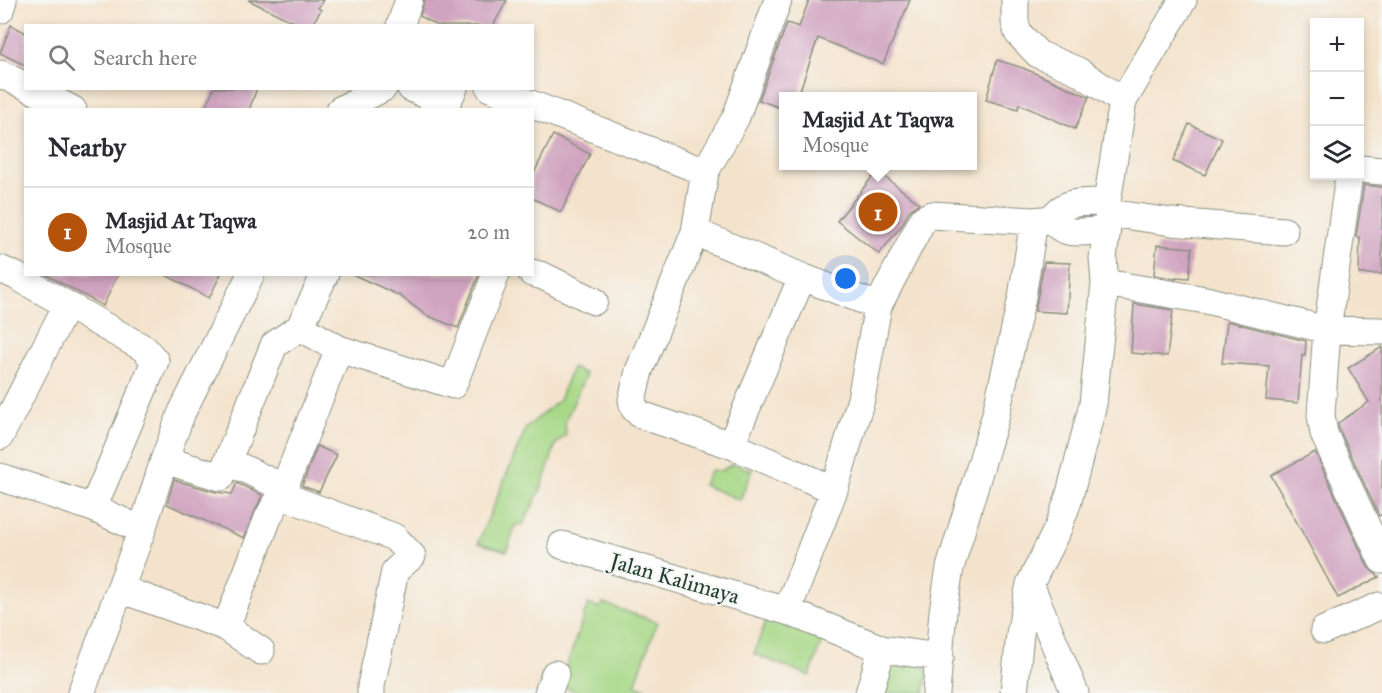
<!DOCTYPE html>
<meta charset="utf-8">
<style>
body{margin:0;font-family:"IM FELL Great Primer",serif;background:#f2f2f3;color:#2b2b33}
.controls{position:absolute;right:18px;top:18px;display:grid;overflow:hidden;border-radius:0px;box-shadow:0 3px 9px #0003}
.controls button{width:54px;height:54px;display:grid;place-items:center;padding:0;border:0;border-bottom:2px solid #e1e1e2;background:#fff;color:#2b2b33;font:30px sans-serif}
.you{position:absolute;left:846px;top:279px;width:21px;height:21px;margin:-15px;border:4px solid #fff;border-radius:50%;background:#1a73e8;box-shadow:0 0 0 9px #1a73e833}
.badge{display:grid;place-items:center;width:39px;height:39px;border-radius:50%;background:#b45309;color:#fff;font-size:20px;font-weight:700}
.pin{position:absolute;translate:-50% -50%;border:3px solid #fff;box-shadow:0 2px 6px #0006}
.popup{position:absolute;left:779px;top:92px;width:198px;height:78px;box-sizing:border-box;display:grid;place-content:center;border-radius:0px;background:#fff;filter:drop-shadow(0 2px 4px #0005);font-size:20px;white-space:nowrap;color:#7c7c81}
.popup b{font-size:22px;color:#2b2b33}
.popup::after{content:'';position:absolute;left:50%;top:100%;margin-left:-12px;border:12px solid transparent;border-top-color:#fff}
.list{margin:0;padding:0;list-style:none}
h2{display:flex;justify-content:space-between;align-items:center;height:78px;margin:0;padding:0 24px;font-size:26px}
h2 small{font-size:20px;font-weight:400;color:#7c7c81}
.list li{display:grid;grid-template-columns:39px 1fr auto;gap:18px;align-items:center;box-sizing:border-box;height:90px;padding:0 24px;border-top:2px solid #e1e1e2}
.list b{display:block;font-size:22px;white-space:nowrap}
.list p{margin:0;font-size:20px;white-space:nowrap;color:#7c7c81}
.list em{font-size:20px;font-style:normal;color:#7c7c81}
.icon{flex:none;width:33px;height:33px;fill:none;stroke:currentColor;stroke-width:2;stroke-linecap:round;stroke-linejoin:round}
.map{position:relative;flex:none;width:1382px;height:693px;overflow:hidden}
.search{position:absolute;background:#fff;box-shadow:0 3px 9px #0003;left:24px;top:24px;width:510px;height:66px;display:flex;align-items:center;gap:15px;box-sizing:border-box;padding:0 21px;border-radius:0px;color:#7c7c81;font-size:22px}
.panel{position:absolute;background:#fff;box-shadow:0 3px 9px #0003;left:24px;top:108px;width:510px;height:168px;border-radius:0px}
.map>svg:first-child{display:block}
</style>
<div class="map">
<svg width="1382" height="693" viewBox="0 0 1382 693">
<rect width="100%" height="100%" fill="#f6f6f2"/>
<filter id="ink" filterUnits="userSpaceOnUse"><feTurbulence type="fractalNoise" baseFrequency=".0167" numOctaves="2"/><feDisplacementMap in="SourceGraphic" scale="12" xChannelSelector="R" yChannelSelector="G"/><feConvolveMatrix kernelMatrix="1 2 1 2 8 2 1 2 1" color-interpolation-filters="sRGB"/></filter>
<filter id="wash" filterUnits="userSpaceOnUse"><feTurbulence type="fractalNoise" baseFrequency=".008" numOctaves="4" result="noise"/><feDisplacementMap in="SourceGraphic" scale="24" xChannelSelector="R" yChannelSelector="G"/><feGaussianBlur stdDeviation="1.35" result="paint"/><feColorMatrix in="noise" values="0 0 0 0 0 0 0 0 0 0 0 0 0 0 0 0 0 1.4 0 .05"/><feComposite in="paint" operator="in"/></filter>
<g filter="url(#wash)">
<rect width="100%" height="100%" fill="#f4e3cc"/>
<path fill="#a7d887" stroke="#638a5e" stroke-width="1.5" d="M 572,368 L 586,374 L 565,422 L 566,435 L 556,444 L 540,491 L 523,525 L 516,524 L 507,551 L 478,543 L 526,428 L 559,400 Z
M 733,464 L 752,470 L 740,500 L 703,485 L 711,470 L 720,471 Z
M 602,603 L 657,622 L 635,685 L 656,693 L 580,693 L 560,685 L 588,604 L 600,608 Z
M 769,612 L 825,631 L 810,676 L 754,654 Z
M 888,660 L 915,661 L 928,670 L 924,693 L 879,693 Z"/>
<g id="blocks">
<path fill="#d0a3c0" d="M 248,0 L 323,0 L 318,8 L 321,10 L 311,26 L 302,26 Z
M 424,0 L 507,0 L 493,26 L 438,26 L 420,16 Z
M 809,0 L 910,0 L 883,64 L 818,38 L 798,96 L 783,96 L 783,109 L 759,100 L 787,23 L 799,27 Z
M 11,25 L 26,33 L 26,66 L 0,53 Z
M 997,60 L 1023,68 L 1089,97 L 1075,129 L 1019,104 L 1018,109 L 986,100 Z
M 214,88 L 257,88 L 249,110 L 204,110 Z
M 1189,124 L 1222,139 L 1205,175 L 1173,161 Z
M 553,135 L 590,154 L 561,212 L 532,198 L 532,177 Z
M 877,171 L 919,203 L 909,211 L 902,225 L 879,254 L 837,221 Z
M 1364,185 L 1382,187 L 1382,274 L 1359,274 L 1360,237 L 1356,237 Z
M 1157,245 L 1192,248 L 1189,278 L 1176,277 L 1176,279 L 1154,275 Z
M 1044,262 L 1070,263 L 1067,313 L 1035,311 Z
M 45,274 L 118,274 L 103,306 Z
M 164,274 L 221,274 L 209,298 Z
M 352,274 L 479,274 L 458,328 L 426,315 L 400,296 Z
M 1134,304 L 1173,310 L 1167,356 L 1131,353 Z
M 1227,321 L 1306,341 L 1305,356 L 1302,355 L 1298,403 L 1266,400 L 1269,366 L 1222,363 Z
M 1382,347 L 1382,514 L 1379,516 L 1339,429 L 1338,423 L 1369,402 L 1348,368 Z
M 317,446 L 337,455 L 319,492 L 302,486 Z
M 1315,452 L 1368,567 L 1379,577 L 1338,598 L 1271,475 Z
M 174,480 L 216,492 L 232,494 L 237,483 L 262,495 L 244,538 L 167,504 Z"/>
</g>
</g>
<g filter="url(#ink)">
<use href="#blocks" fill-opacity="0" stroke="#8a9080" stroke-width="1.5"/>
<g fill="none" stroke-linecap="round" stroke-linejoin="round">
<defs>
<path id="minor" d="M 778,0 L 736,117 L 705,172 L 695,232 L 639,371 L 632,400 L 634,408 L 641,415 L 731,445 L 834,490
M 1015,0 L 1015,22 L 1018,33 L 1038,54 L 1078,71 L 1123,101
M 0,10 L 3,0
M 400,26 L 409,0
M 0,74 L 26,86
M 30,88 L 73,110
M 411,88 L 446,104 L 454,88
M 490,88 L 705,172
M 340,110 L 383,88
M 1360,169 L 1382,171
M 1349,176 L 1327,330 L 1382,331
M 1109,213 L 1172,222 L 1284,231
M 1105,230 C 1086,231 1063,238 1052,219 C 1065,198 1085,203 1107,202
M 695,232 L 802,277 L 878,306
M 0,269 L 16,276 L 145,349 L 155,361 L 93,508
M 532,273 L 543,276 L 594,301
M 1105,283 L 1206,300 L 1327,330 L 1321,415 L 1324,434 L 1382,560
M 300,327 L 325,274
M 0,436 L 67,305
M 731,445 L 802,277
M 164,460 L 221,477 L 274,345 L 300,327 L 339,349 L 453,385 L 496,274
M 0,477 L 93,508 L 142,530
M 284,488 L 339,349
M 279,500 L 289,498 L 394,537 L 412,556 L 395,571 L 371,686 L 371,693
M 562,545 L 787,611 L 882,649
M 1030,584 L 1075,693
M 120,589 L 226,627 L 261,651
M 787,611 L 834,490 L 861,399 L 878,306 L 923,219 L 931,215 L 1034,221 L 1052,219
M 226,627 L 268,518 L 284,488 L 228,461
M 1324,630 L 1379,606
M 81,693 L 142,530 L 164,460 L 182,412 L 251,274
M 548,693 L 555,674
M 869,693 L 882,649 L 940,657
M 936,693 L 943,611 L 950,568 L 995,418 L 1022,297 L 1034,221
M 1014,693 L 1020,634 L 1030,584 L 1058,528 L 1068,501 L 1093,404 L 1105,283 L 1103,258 L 1109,213 L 1107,202 L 1123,101 L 1183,0"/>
</defs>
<use href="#minor" stroke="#8a9080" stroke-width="29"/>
<use href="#minor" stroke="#fff" stroke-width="27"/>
</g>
</g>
<g text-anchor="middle" stroke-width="4.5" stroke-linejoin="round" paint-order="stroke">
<g font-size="22" fill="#1f3d34" stroke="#f6f6f2">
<text transform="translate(675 578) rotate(16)" y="8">Jalan Kalimaya</text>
</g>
</g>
</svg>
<div class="controls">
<button>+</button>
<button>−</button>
<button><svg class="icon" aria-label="layers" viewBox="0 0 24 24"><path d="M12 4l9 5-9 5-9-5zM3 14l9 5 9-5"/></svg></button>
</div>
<div class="you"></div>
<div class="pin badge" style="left:878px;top:212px">1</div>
<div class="popup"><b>Masjid At Taqwa</b>Mosque</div>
<div class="search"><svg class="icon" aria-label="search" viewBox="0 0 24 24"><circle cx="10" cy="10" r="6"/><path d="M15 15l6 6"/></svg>Search here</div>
<section class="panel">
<h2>Nearby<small></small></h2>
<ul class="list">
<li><span class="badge">1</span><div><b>Masjid At Taqwa</b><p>Mosque</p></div><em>20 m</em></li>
</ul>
</section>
</div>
